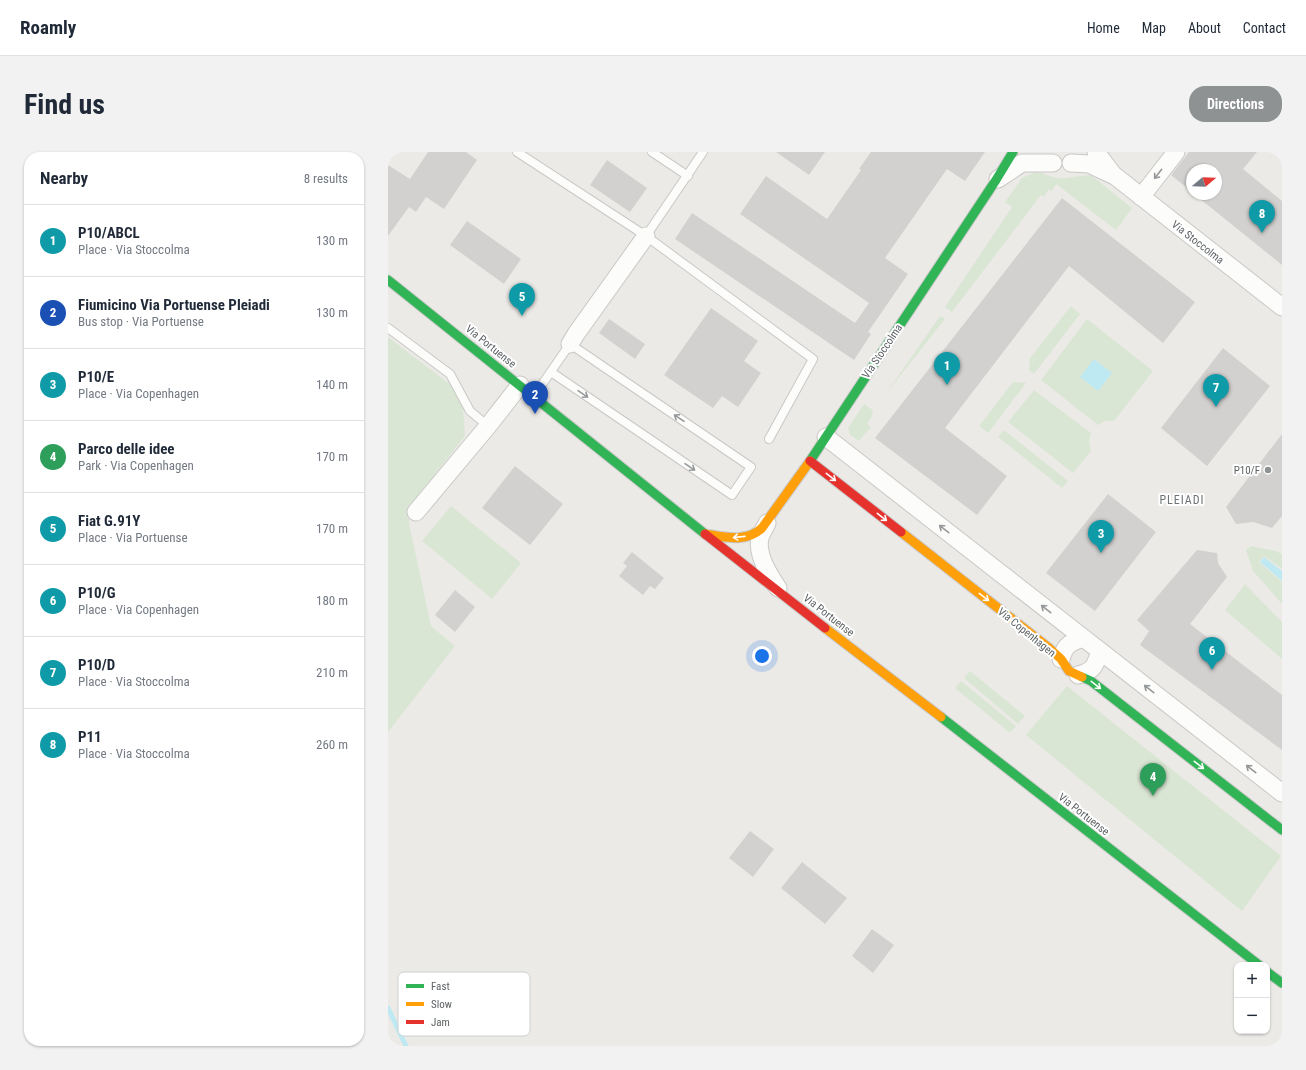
<!DOCTYPE html>
<meta charset="utf-8">
<style>
body{margin:0;font-family:"Roboto Condensed",sans-serif;background:#f2f2f3;color:#1f2937}
.controls{position:absolute;right:12px;bottom:12px;display:grid;overflow:hidden;border-radius:8px;box-shadow:0 1px 3px #0004}
.controls button{width:36px;height:36px;display:grid;place-items:center;padding:0;border:0;border-bottom:1px solid #e0e1e3;background:#fff;color:#1f2937;font:20px sans-serif}
.compass{position:absolute;left:798px;top:12px;width:36px;height:36px;border-radius:50%;background:#fff;box-shadow:0 1px 3px #0004;rotate:71deg}
.you{position:absolute;left:374px;top:504px;width:14px;height:14px;margin:-10px;border:3px solid #fff;border-radius:50%;background:#1a73e8;box-shadow:0 0 0 6px #1a73e833}
.badge{display:grid;place-items:center;width:26px;height:26px;border-radius:50%;background:#8f9292;color:#fff;font-size:13px;font-weight:700}
.pin{position:absolute;translate:-50% -33px;filter:drop-shadow(0 1px 2px #0008)}
.pin::after{content:'';position:absolute;top:21px;width:14px;height:12px;background:inherit;clip-path:polygon(0 0,100% 0,50% 100%)}
.list{margin:0;padding:0;list-style:none}
h2{display:flex;justify-content:space-between;align-items:center;height:52px;margin:0;padding:0 16px;font-size:17px}
h2 small{font-size:13px;font-weight:400;color:#747a83}
.list li{display:grid;grid-template-columns:26px 1fr auto;gap:12px;align-items:center;box-sizing:border-box;height:72px;padding:0 16px;border-top:1px solid #e0e1e3}
.list b{display:block;font-size:15px;white-space:nowrap}
.list p{margin:0;font-size:13px;white-space:nowrap;color:#747a83}
.list em{font-size:13px;font-style:normal;color:#747a83}
.map{position:relative;flex:none;width:894px;height:894px;overflow:hidden;border-radius:16px}
header{display:flex;align-items:center;gap:24px;box-sizing:border-box;height:56px;padding:0 20px;background:#fff;border-bottom:1px solid #e0e1e3}
header strong{font-size:19px}
nav{display:flex;gap:22px;margin-inline-start:auto;font-size:14px}
.intro{display:flex;align-items:center;justify-content:space-between;box-sizing:border-box;height:96px;padding:0 24px}
h1{margin:0;font-size:28px}
.button{padding:10px 18px;border-radius:16px;background:#8f9292;color:#fff;font-size:14px;font-weight:700}
main{display:flex;gap:24px;padding:0 24px}
aside{flex:1;background:#fff;border-radius:16px;box-shadow:0 1px 3px #0004}
.map>svg:first-child{display:block}
</style>
<header>
<strong>Roamly</strong>
<nav><a>Home</a><a>Map</a><a>About</a><a>Contact</a></nav>
</header>
<div class="intro"><h1>Find us</h1><a class="button">Directions</a></div>
<main>
<aside>
<h2>Nearby<small>8 results</small></h2>
<ul class="list">
<li><span class="badge" style="background:#0f9aa8">1</span><div><b>P10/ABCL</b><p>Place · Via Stoccolma</p></div><em>130 m</em></li>
<li><span class="badge" style="background:#1a4fb4">2</span><div><b>Fiumicino Via Portuense Pleiadi</b><p>Bus stop · Via Portuense</p></div><em>130 m</em></li>
<li><span class="badge" style="background:#0f9aa8">3</span><div><b>P10/E</b><p>Place · Via Copenhagen</p></div><em>140 m</em></li>
<li><span class="badge" style="background:#2e9e5b">4</span><div><b>Parco delle idee</b><p>Park · Via Copenhagen</p></div><em>170 m</em></li>
<li><span class="badge" style="background:#0f9aa8">5</span><div><b>Fiat G.91Y</b><p>Place · Via Portuense</p></div><em>170 m</em></li>
<li><span class="badge" style="background:#0f9aa8">6</span><div><b>P10/G</b><p>Place · Via Copenhagen</p></div><em>180 m</em></li>
<li><span class="badge" style="background:#0f9aa8">7</span><div><b>P10/D</b><p>Place · Via Stoccolma</p></div><em>210 m</em></li>
<li><span class="badge" style="background:#0f9aa8">8</span><div><b>P11</b><p>Place · Via Stoccolma</p></div><em>260 m</em></li>
</ul>
</aside>
<div class="map">
<svg width="894" height="894" viewBox="0 0 894 894">
<rect width="100%" height="100%" fill="#eceae7"/>
<path fill="#dae6d4" d="M 648,20 C 657,21 663,26 672,26 C 683,27 693,22 704,24 L 744,56 L 728,78 L 668,32 L 664,39 L 661,37 L 656,45 L 653,43 L 564,160 L 557,155 L 624,55 L 617,50 L 634,26 Z
M 683,154 L 692,162 L 646,222 L 641,218 L 642,206 Z
M 552,164 L 557,167 L 497,243 Z
M 699,167 L 765,219 L 726,269 L 717,269 L 710,273 L 653,228 Z
M 0,185 L 63,233 L 75,255 L 77,284 L 23,353 L 21,371 L 43,474 L 67,494 L 0,580 Z
M 625,230 L 638,231 L 600,281 L 591,274 Z
M 646,238 L 703,281 L 701,288 L 703,299 L 685,321 L 620,270 Z
M 476,252 L 485,258 L 484,264 L 479,272 L 483,275 L 471,289 L 462,283 L 460,276 Z
M 616,278 L 680,329 L 674,336 L 610,285 Z
M 63,354 L 133,411 L 104,447 L 34,389 Z
M 863,394 L 888,399 L 894,402 L 894,417 L 876,404 L 871,410 L 894,430 L 894,452 L 865,419 L 858,398 Z
M 857,432 L 894,470 L 894,507 L 837,458 Z
M 582,519 L 637,564 L 630,572 L 576,526 Z
M 573,529 L 628,574 L 622,581 L 567,536 Z
M 679,534 L 893,704 L 854,759 L 638,583 Z"/>
<path fill="#bfe9f2" d="M 706,207 L 724,221 L 710,239 L 692,225 Z
M 876,405 L 894,419 L 894,429 L 872,410 Z"/>
<g fill="none" stroke-linecap="round" stroke-linejoin="round">
<path stroke="#bfe9f2" stroke-width="5" d="M 0,856 L 18,894"/>
</g>
<path fill="#d3d1d0" d="M 40,0 L 78,0 L 89,8 L 56,57 L 38,45 L 28,60 L 21,55 L 0,84 L 0,13 L 22,27 Z
M 388,0 L 437,0 L 421,23 Z
M 483,0 L 597,0 L 577,29 L 559,17 L 497,106 L 520,122 L 480,180 L 483,182 L 466,208 L 287,87 L 304,61 L 467,171 L 481,151 L 352,62 L 378,24 L 439,67 L 473,18 L 471,17 Z
M 801,0 L 869,0 L 855,17 L 894,49 L 894,113 L 806,42 L 828,42 L 828,18 L 804,18 L 804,40 L 783,23 Z
M 219,8 L 259,36 L 242,60 L 202,33 Z
M 674,46 L 807,150 L 775,191 L 681,114 L 557,276 L 619,324 L 589,363 L 487,286 Z
M 79,69 L 133,107 L 116,132 L 62,93 Z
M 323,156 L 370,189 L 356,209 L 373,221 L 350,255 L 334,244 L 325,256 L 276,223 Z
M 221,167 L 257,192 L 247,207 L 211,181 Z
M 835,196 L 882,234 L 819,314 L 773,276 Z
M 894,282 L 894,364 L 884,376 L 865,370 L 848,372 L 838,355 Z
M 127,314 L 175,352 L 142,393 L 94,356 Z
M 720,342 L 768,380 L 707,459 L 658,421 Z
M 809,398 L 829,401 L 830,411 L 839,425 L 802,472 L 894,543 L 894,598 L 752,493 L 761,479 L 749,468 Z
M 244,400 L 276,426 L 267,437 L 262,434 L 255,443 L 231,424 L 239,414 L 235,411 Z
M 67,438 L 87,455 L 67,480 L 47,463 Z
M 362,679 L 386,697 L 365,725 L 341,706 Z
M 414,710 L 459,746 L 437,772 L 393,736 Z
M 484,777 L 506,793 L 485,821 L 464,804 Z"/>
<g fill="none" stroke-linecap="round" stroke-linejoin="round">
<defs>
<path id="lane" d="M 129,0 L 258,84 L 425,207 L 381,287
M 264,0 L 300,24
M 258,84 L 315,0
M 0,176 L 62,222 L 82,259 L 100,274
M 146,244 L 182,192 L 363,315 L 344,343 L 163,220"/>
<path id="street" d="M 708,0 L 724,21
M 683,11 L 701,12 L 727,24 L 894,155
M 610,27 L 634,11 L 665,11
M 753,45 L 788,0
M 182,192 L 188,182 L 258,84
M 438,285 L 894,641
M 28,360 L 100,274 L 132,233
M 379,371 C 377,376 373,381 372,386 C 368,402 381,423 390,436
M 673,507 C 677,493 681,491 695,486
M 690,523 C 706,519 707,514 712,499"/>
<path id="fast" d="M 0,128 L 317,382
M 422,309 L 608,28 L 625,0
M 694,525 L 703,529 L 894,678
M 553,565 L 871,813
M 879,820 L 894,831"/>
<path id="slow" d="M 513,380 L 661,496 L 673,507 L 681,519 L 694,525
M 317,382 C 336,385 359,391 374,376 L 422,309
M 437,476 L 553,565"/>
<path id="jam" d="M 422,309 L 513,380
M 317,382 L 437,476"/>
</defs>
<use href="#lane" stroke="#c9c8c7" stroke-width="10"/>
<use href="#street" stroke="#c9c8c7" stroke-width="19"/>
<use href="#fast" stroke="#c8c8c8" stroke-width="11"/>
<use href="#slow" stroke="#c8c8c8" stroke-width="11"/>
<use href="#jam" stroke="#c8c8c8" stroke-width="11"/>
<use href="#lane" stroke="#fcfcfb" stroke-width="8"/>
<use href="#street" stroke="#fcfcfb" stroke-width="17"/>
<use href="#fast" stroke="#30b455" stroke-width="9"/>
<use href="#slow" stroke="#ff9f0a" stroke-width="9"/>
<use href="#jam" stroke="#e5322d" stroke-width="9"/>
</g>
<defs><path id="oneway-shaft" d="M-6 0H5M1.5-3L5.5 0L1.5 3" fill="none" stroke-width="1.6" stroke-linecap="round" stroke-linejoin="round"/></defs>
<g stroke="#959899">
<use href="#oneway-shaft" transform="translate(770 22) rotate(128)"/>
<use href="#oneway-shaft" transform="translate(195 242) rotate(34)"/>
<use href="#oneway-shaft" transform="translate(291 266) rotate(-146)"/>
<use href="#oneway-shaft" transform="translate(302 315) rotate(34)"/>
<use href="#oneway-shaft" transform="translate(556 377) rotate(-142)"/>
<use href="#oneway-shaft" transform="translate(658 457) rotate(-142)"/>
<use href="#oneway-shaft" transform="translate(761 537) rotate(-142)"/>
<use href="#oneway-shaft" transform="translate(863 617) rotate(-142)"/>
</g>
<g stroke="#fff">
<use href="#oneway-shaft" transform="translate(443 325) rotate(38)"/>
<use href="#oneway-shaft" transform="translate(494 365) rotate(38)"/>
<use href="#oneway-shaft" transform="translate(351 385) rotate(174)"/>
<use href="#oneway-shaft" transform="translate(596 445) rotate(38)"/>
<use href="#oneway-shaft" transform="translate(708 533) rotate(38)"/>
<use href="#oneway-shaft" transform="translate(811 613) rotate(38)"/>
</g>
<circle fill="#8f9292" stroke="#fff" stroke-width="1.5" cx="880" cy="318" r="4"/>
<g text-anchor="middle" stroke-width="4" stroke-linejoin="round" paint-order="stroke">
<g font-size="11" fill="#5d6264" stroke="#fff">
<text transform="translate(810 90) rotate(38)" y="4">Via Stoccolma</text>
<text transform="translate(103 194) rotate(39)" y="4">Via Portuense</text>
<text transform="translate(494 199) rotate(-56)" y="4">Via Stoccolma</text>
<text transform="translate(441 463) rotate(38)" y="4">Via Portuense</text>
<text transform="translate(639 480) rotate(39)" y="4">Via Copenhagen</text>
<text transform="translate(696 662) rotate(38)" y="4">Via Portuense</text>
</g>
<g font-size="11" fill="#5d6264" stroke="#fff" text-anchor="end">
<text x="872" y="322">P10/F</text>
</g>
<g font-size="12" letter-spacing="1" fill="#6e7476" stroke="#fff">
<text x="794" y="352">PLEIADI</text>
</g>
</g>
<rect x="10" y="820" width="132" height="64" rx="6" fill="#fff" stroke="#ced0d0" stroke-width="1"/>
<rect x="18" y="832" width="18" height="4" fill="#30b455"/>
<rect x="18" y="850" width="18" height="4" fill="#ff9f0a"/>
<rect x="18" y="868" width="18" height="4" fill="#e5322d"/>
<g font-size="11" fill="#5d6264">
<text x="43" y="838">Fast</text>
<text x="43" y="856">Slow</text>
<text x="43" y="874">Jam</text>
</g>
</svg>
<div class="controls">
<button>+</button>
<button>−</button>
</div>
<svg class="compass" viewBox="-18 -18 36 36"><path d="M0-13l5 13h-10z" fill="#e53935"/><path d="M0 13l5-13h-10z" fill="#747a83"/></svg>
<div class="you"></div>
<div class="pin badge" style="left:559px;top:233px;background:#0f9aa8">1</div>
<div class="pin badge" style="left:147px;top:262px;background:#1a4fb4">2</div>
<div class="pin badge" style="left:713px;top:401px;background:#0f9aa8">3</div>
<div class="pin badge" style="left:765px;top:644px;background:#2e9e5b">4</div>
<div class="pin badge" style="left:134px;top:164px;background:#0f9aa8">5</div>
<div class="pin badge" style="left:824px;top:518px;background:#0f9aa8">6</div>
<div class="pin badge" style="left:828px;top:255px;background:#0f9aa8">7</div>
<div class="pin badge" style="left:874px;top:81px;background:#0f9aa8">8</div>
</div>
</main>
